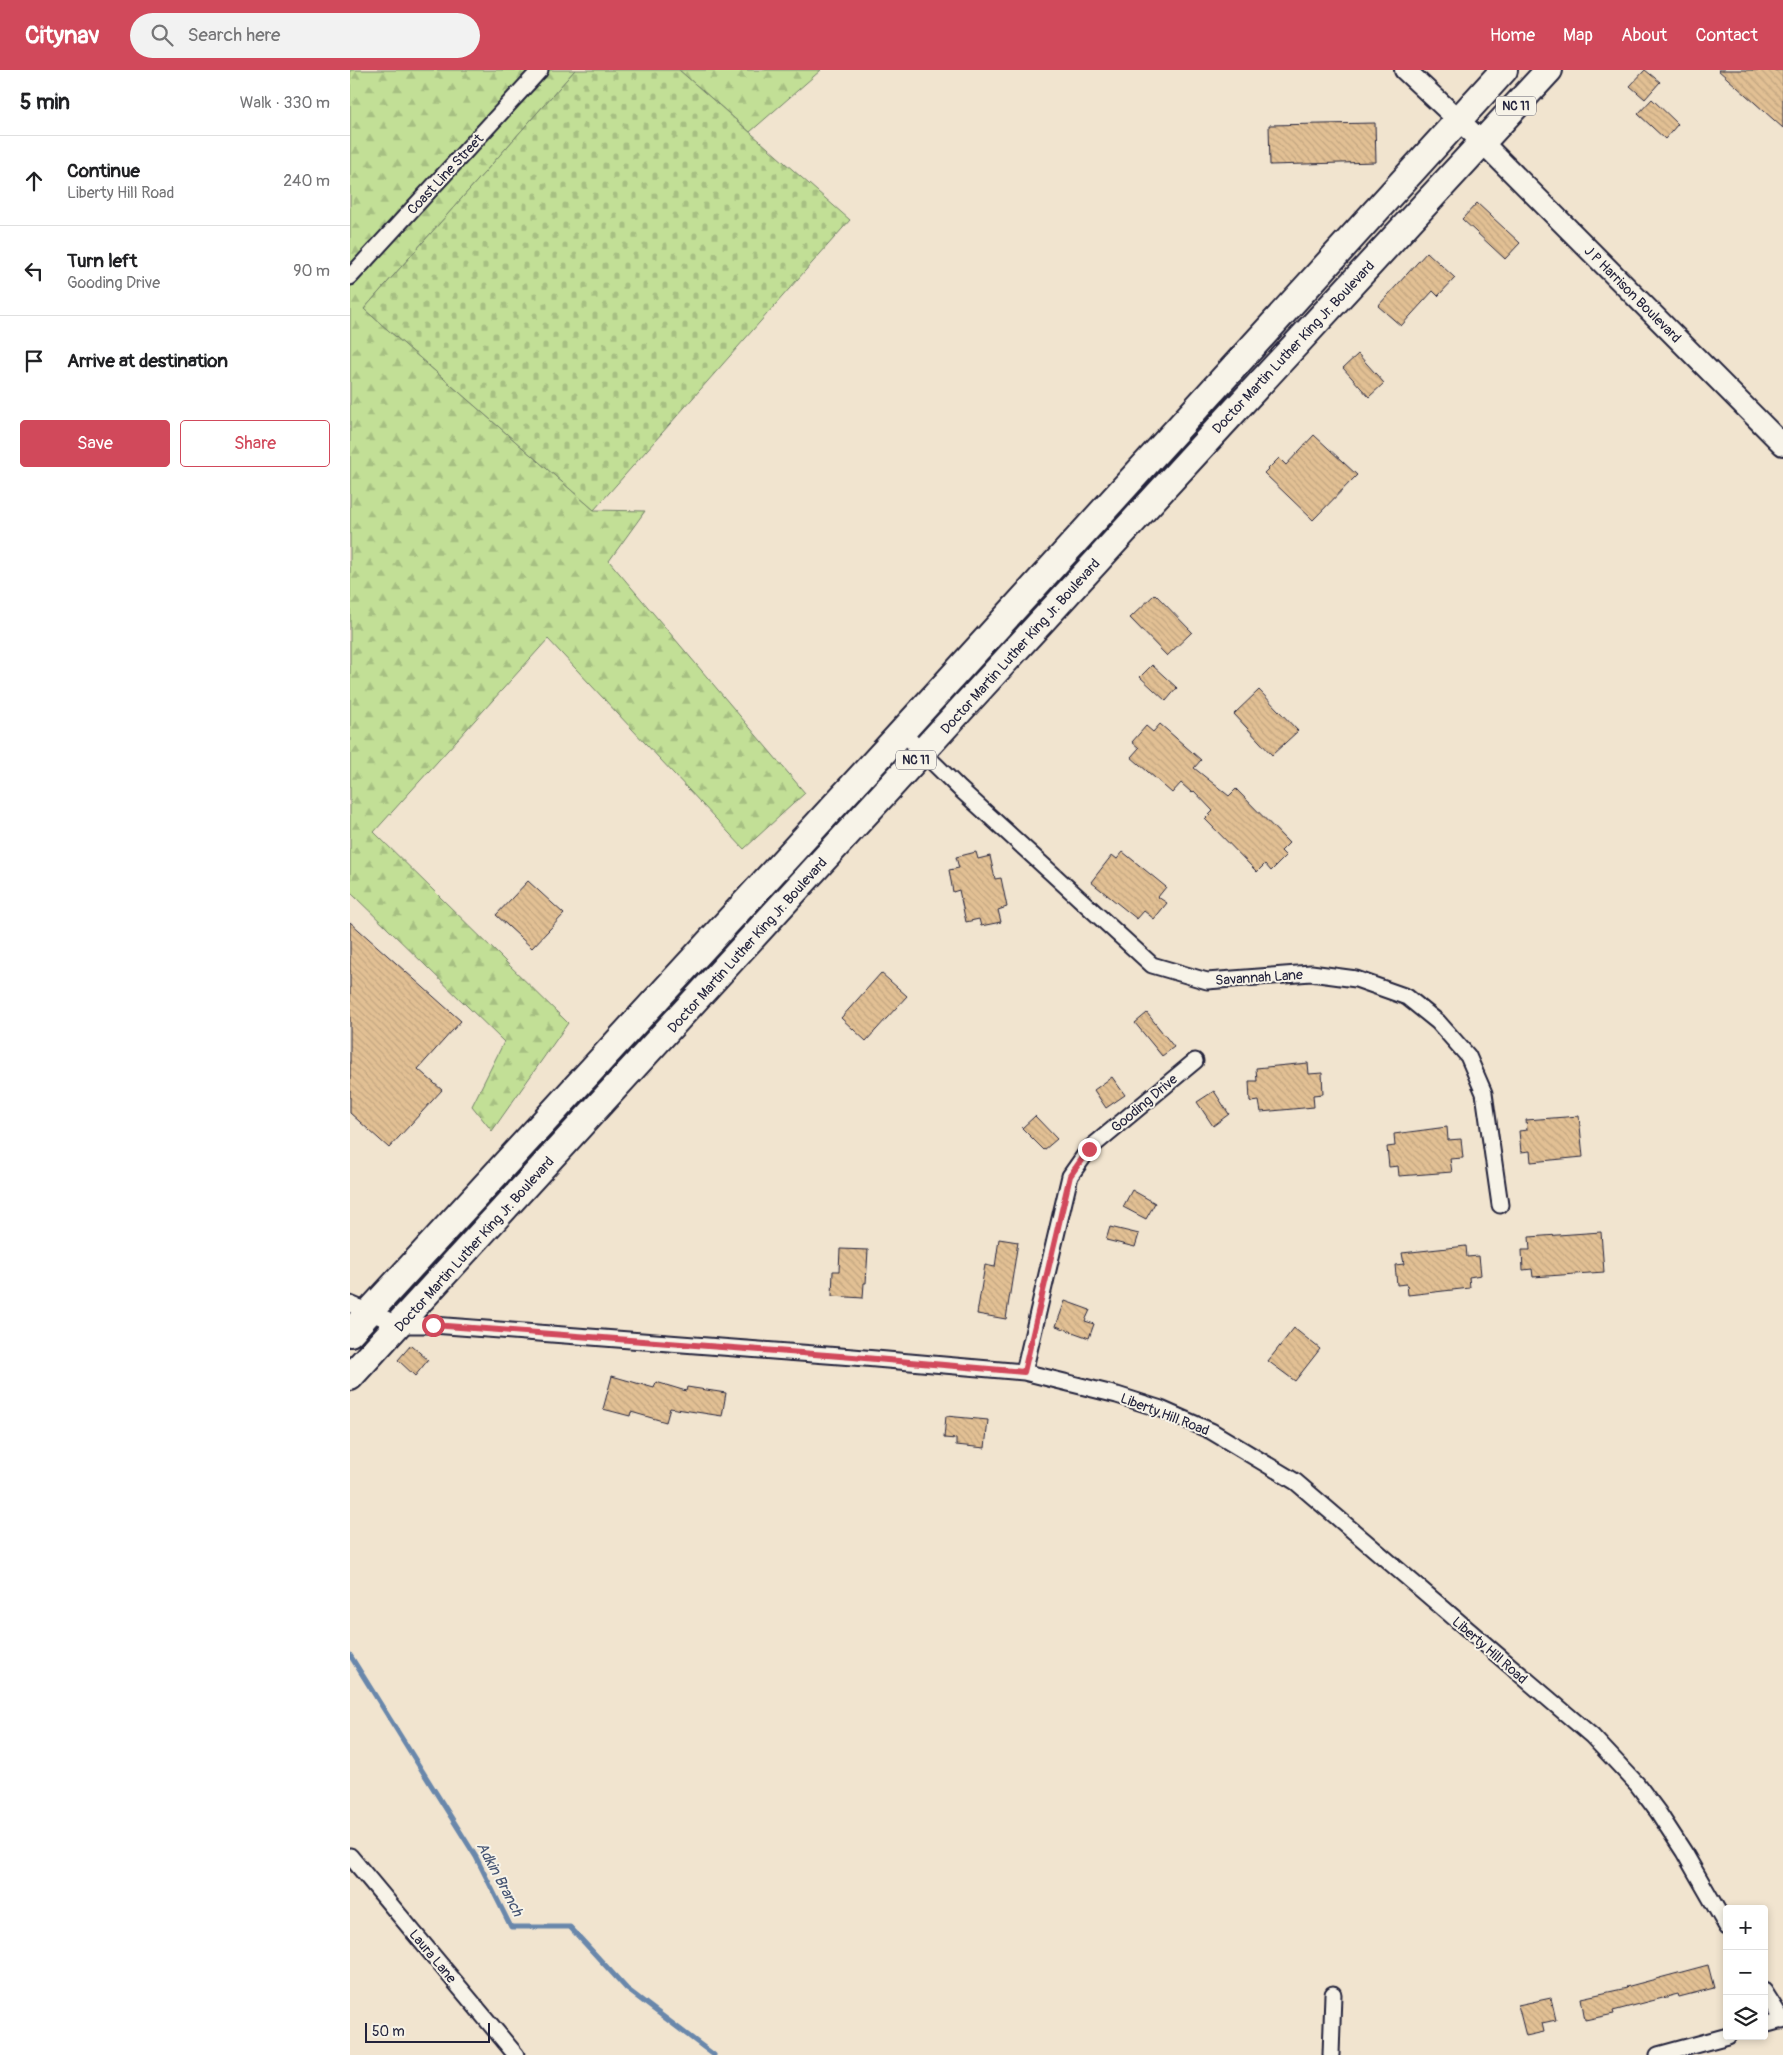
<!DOCTYPE html>
<meta charset="utf-8">
<style>
body{margin:0;font-family:Pangolin,sans-serif;background:#f2f2f2;color:#202124}
.controls{position:absolute;right:15px;bottom:15px;display:grid;overflow:hidden;border-radius:5px;box-shadow:0 2px 8px #0003}
.controls button{width:45px;height:45px;display:grid;place-items:center;padding:0;border:0;border-bottom:1px solid #e0e0e0;background:#fff;color:#202124;font:25px sans-serif}
.scale{position:absolute;left:15px;bottom:12px;width:125px;box-sizing:border-box;padding-left:5px;border:2px solid #22223b;border-top:0;font-size:14px;line-height:18px;white-space:nowrap;color:#22223b;-webkit-text-stroke:4px #f7f3e8;paint-order:stroke}
.stop{position:absolute;width:15px;height:15px;margin:-11px;border:4px solid #d1495b;border-radius:50%;background:#fff}
.stop.end{background:#d1495b;border-color:#fff;box-shadow:0 1px 5px #0008}
.list{margin:0;padding:0;list-style:none}
h2{display:flex;justify-content:space-between;align-items:center;height:65px;margin:0;padding:0 20px;font-size:21px}
h2 small{font-size:16px;font-weight:400;color:#757577}
.list li{display:grid;grid-template-columns:32px 1fr auto;gap:15px;align-items:center;box-sizing:border-box;height:90px;padding:0 20px;border-top:1px solid #e0e0e0}
.list b{display:block;font-size:19px;white-space:nowrap}
.list p{margin:0;font-size:16px;white-space:nowrap;color:#757577}
.list em{font-size:16px;font-style:normal;color:#757577}
.actions{display:flex;gap:10px;padding:15px 20px}
.actions a{flex:1;padding:11px 0;border:1px solid #d1495b;border-radius:5px;text-align:center;font-size:18px;color:#d1495b}
.actions .main{background:#d1495b;color:#fff}
.icon{flex:none;width:28px;height:28px;fill:none;stroke:currentColor;stroke-width:2;stroke-linecap:round;stroke-linejoin:round}
.map{position:relative;flex:none;width:1433px;height:1985px;overflow:hidden}
header{display:flex;align-items:center;gap:30px;box-sizing:border-box;height:70px;padding:0 25px;background:#d1495b;color:#fff}
header strong{font-size:24px}
nav{display:flex;gap:28px;margin-inline-start:auto;font-size:18px}
.search{width:350px;height:45px;background:#f2f2f2;display:flex;align-items:center;gap:12px;box-sizing:border-box;padding:0 18px;border-radius:28px;color:#757577;font-size:19px}
main{display:flex}
aside{flex:1;background:#fff}
.map>svg:first-child{display:block}
</style>
<header>
<strong>Citynav</strong>
<div class="search"><svg class="icon" aria-label="search" viewBox="0 0 24 24"><circle cx="10" cy="10" r="6"/><path d="M15 15l6 6"/></svg>Search here</div>
<nav><a>Home</a><a>Map</a><a>About</a><a>Contact</a></nav>
</header>
<main>
<aside>
<h2>5 min<small>Walk · 330 m</small></h2>
<ul class="list">
<li><svg class="icon" aria-label="ahead" viewBox="0 0 24 24"><path d="M12 20V5M6 11l6-6 6 6"/></svg><div><b>Continue</b><p>Liberty Hill Road</p></div><em>240 m</em></li>
<li><svg class="icon" aria-label="left" viewBox="0 0 24 24"><path d="M17 20v-9H6M10 6l-5 5 5 5"/></svg><div><b>Turn left</b><p>Gooding Drive</p></div><em>90 m</em></li>
<li><svg class="icon" aria-label="arrive" viewBox="0 0 24 24"><path d="M6 21V4h12l-3 4 3 4H6"/></svg><div><b>Arrive at destination</b></div></li>
</ul>
<div class="actions"><a class="main">Save</a><a>Share</a></div>
</aside>
<div class="map">
<svg width="1433" height="1985" viewBox="0 0 1433 1985">
<defs>
<pattern id="forest-firs" width="22" height="20" patternUnits="userSpaceOnUse" patternTransform="scale(1.25)"><rect width="22" height="20" fill="#c2df96"/><path d="M5 1l3.5 6h-7zM16 11l3.5 6h-7z" fill="#a6bf82"/></pattern>
<pattern id="cemetery-stones" width="16" height="16" patternUnits="userSpaceOnUse" patternTransform="scale(1.25)"><rect width="16" height="16" fill="#c2df96"/><path d="M2 7V4a2 2 0 0 1 4 0v3zM10 15v-3a2 2 0 0 1 4 0v3z" fill="#a6bf82"/></pattern>
<pattern id="building-back-hatch" width="6" height="6" patternUnits="userSpaceOnUse" patternTransform="scale(1.25)"><rect width="6" height="6" fill="#e2c094"/><path d="M-1 5l2 2M0 0l6 6M5-1l2 2" fill="none" stroke="#c2a580"/></pattern>
</defs>
<rect width="100%" height="100%" fill="#f1e4cf"/>
<filter id="ink" filterUnits="userSpaceOnUse"><feTurbulence type="fractalNoise" baseFrequency=".02" numOctaves="2"/><feDisplacementMap in="SourceGraphic" scale="10" xChannelSelector="R" yChannelSelector="G"/><feConvolveMatrix kernelMatrix="1 2 1 2 8 2 1 2 1" color-interpolation-filters="sRGB"/></filter>
<g filter="url(#ink)">
<path fill="url(#forest-firs)" stroke="#728068" d="M 0,0 L 225,0 L 14,239 L 244,440 L 295,441 L 259,491 L 455,723 L 394,779 L 198,569 L 24,762 L 218,953 L 142,1061 L 122,1036 L 154,972 L 0,822 Z
M 329,0 L 471,0 L 400,62 Z"/>
<path fill="url(#cemetery-stones)" stroke="#728068" d="M 225,0 L 329,0 L 500,150 L 244,440 L 14,239 Z"/>
<g fill="none" stroke-linecap="round" stroke-linejoin="round">
<path stroke="#6987ab" stroke-width="5" d="M 0,1585 L 126,1787 L 161,1857 L 220,1857 L 277,1919 L 364,1985"/>
</g>
<path fill="url(#building-back-hatch)" stroke="#22223b" d="M 1295,0 L 1310,12 L 1295,29 L 1280,16 Z
M 1368,0 L 1433,0 L 1433,58 Z
M 1302,29 L 1328,54 L 1315,69 L 1288,44 Z
M 1025,53 L 1026,92 L 920,95 L 919,55 Z
M 1127,133 L 1170,173 L 1155,189 L 1112,149 Z
M 1077,182 L 1105,208 L 1088,226 L 1083,221 L 1051,256 L 1028,236 Z
M 1008,284 L 1034,313 L 1019,327 L 993,298 Z
M 964,365 L 1007,405 L 963,450 L 914,403 L 929,388 L 936,395 Z
M 805,524 L 842,562 L 817,586 L 780,548 Z
M 802,595 L 827,618 L 816,631 L 790,607 Z
M 909,620 L 948,661 L 922,685 L 884,644 Z
M 810,654 L 851,690 L 844,698 L 879,726 L 886,719 L 939,773 L 931,781 L 936,786 L 921,801 L 915,794 L 907,802 L 855,749 L 863,741 L 844,721 L 842,723 L 831,713 L 822,723 L 781,687 L 789,678 L 782,672 L 796,656 L 803,662 Z
M 626,782 L 628,789 L 640,786 L 645,809 L 651,808 L 657,837 L 648,840 L 651,852 L 631,856 L 629,849 L 616,852 L 609,820 L 603,822 L 599,800 L 609,798 L 606,787 Z
M 773,782 L 816,817 L 808,827 L 817,833 L 804,849 L 794,841 L 787,849 L 741,812 L 762,785 L 767,789 Z
M 178,811 L 214,844 L 182,878 L 146,845 Z
M 0,852 L 111,951 L 68,999 L 92,1020 L 39,1078 L 0,1043 Z
M 531,903 L 557,926 L 516,971 L 491,948 Z
M 797,943 L 824,977 L 812,986 L 785,953 Z
M 958,993 L 959,1004 L 972,1003 L 973,1024 L 963,1025 L 964,1037 L 911,1042 L 909,1031 L 900,1032 L 899,1011 L 907,1011 L 906,998 Z
M 762,1007 L 775,1025 L 756,1038 L 744,1020 Z
M 864,1021 L 879,1044 L 863,1056 L 847,1032 Z
M 685,1046 L 707,1069 L 694,1080 L 672,1058 Z
M 1229,1046 L 1233,1087 L 1181,1092 L 1180,1081 L 1171,1082 L 1169,1061 L 1177,1060 L 1176,1050 Z
M 1097,1057 L 1098,1070 L 1111,1069 L 1113,1088 L 1100,1089 L 1102,1102 L 1049,1106 L 1048,1096 L 1039,1097 L 1037,1077 L 1045,1076 L 1044,1064 Z
M 782,1120 L 805,1133 L 796,1149 L 773,1137 Z
M 760,1157 L 789,1164 L 785,1177 L 756,1170 Z
M 1251,1162 L 1254,1202 L 1183,1207 L 1182,1199 L 1173,1200 L 1172,1180 L 1180,1180 L 1179,1167 Z
M 649,1169 L 668,1172 L 656,1249 L 627,1244 L 635,1195 L 645,1197 Z
M 1116,1176 L 1117,1187 L 1129,1186 L 1131,1205 L 1119,1207 L 1120,1218 L 1058,1225 L 1057,1214 L 1047,1215 L 1045,1195 L 1054,1194 L 1052,1183 Z
M 490,1179 L 518,1180 L 516,1213 L 514,1213 L 513,1228 L 482,1226 L 483,1201 L 489,1201 Z
M 715,1231 L 740,1240 L 735,1251 L 744,1254 L 739,1268 L 706,1256 Z
M 944,1258 L 970,1279 L 945,1311 L 918,1291 Z
M 61,1275 L 78,1290 L 65,1306 L 48,1290 Z
M 262,1306 L 304,1318 L 306,1312 L 336,1321 L 337,1317 L 376,1323 L 372,1346 L 320,1338 L 316,1352 L 281,1342 L 280,1346 L 253,1339 Z
M 596,1346 L 638,1350 L 635,1378 L 606,1375 L 606,1369 L 594,1368 Z
M 1358,1895 L 1364,1918 L 1329,1927 L 1328,1924 L 1263,1941 L 1264,1944 L 1235,1950 L 1231,1928 L 1277,1918 L 1276,1917 Z
M 1201,1928 L 1206,1950 L 1192,1953 L 1194,1962 L 1176,1966 L 1168,1935 Z"/>
<g fill="none" stroke-linecap="round" stroke-linejoin="round">
<defs>
<path id="minor" d="M 0,207 L 190,0
M 552,662 L 610,719 L 802,895 L 857,911 L 961,903 L 1006,909 L 1057,927 L 1088,952 L 1118,986 L 1134,1023 L 1150,1135
M 0,1234 L 50,1255 L 83,1255 L 503,1287 L 674,1302 L 767,1325 L 811,1339 L 861,1361 L 946,1412 L 1242,1666 L 1287,1714 L 1308,1742 L 1334,1782 L 1377,1857
M 674,1302 L 720,1106 L 739,1079 L 845,991
M 0,1786 L 166,1985
M 1414,1921 L 1433,1951
M 1414,1955 L 1432,1950
M 981,1985 L 983,1924
M 1308,1985 L 1378,1966"/>
<path id="tertiary" d="M 1055,0 L 1132,72 L 1433,375"/>
<path id="trunk" d="M 0,1263 L 552,662 L 1154,0
M 0,1307 L 854,374 L 1199,0"/>
</defs>
<use href="#minor" stroke="#22223b" stroke-width="19"/>
<use href="#tertiary" stroke="#22223b" stroke-width="24"/>
<use href="#trunk" stroke="#22223b" stroke-width="30"/>
<use href="#minor" stroke="#f7f3e8" stroke-width="15"/>
<use href="#tertiary" stroke="#f7f3e8" stroke-width="20"/>
<use href="#trunk" stroke="#f7f3e8" stroke-width="26"/>
</g>
</g>
<g fill="none" stroke-linecap="round" stroke-linejoin="round" filter="url(#ink)">
<path stroke="#d1495b" stroke-width="6" d="M 83,1255 L 503,1287 L 674,1302 L 720,1106 L 739,1079"/>
</g>
<g text-anchor="middle" stroke-width="4" stroke-linejoin="round" paint-order="stroke">
<g fill="#f7f3e8" stroke="#62616f" stroke-width="1">
<rect x="1146" y="26.5" width="40" height="19" rx="4"/>
<rect x="546" y="680.5" width="40" height="19" rx="4"/>
</g>
<g font-size="12" font-weight="bold" fill="#22223b">
<text x="1166" y="40">NC 11</text>
<text x="566" y="694">NC 11</text>
</g>
<g font-size="14" fill="#22223b" stroke="#f7f3e8">
<text transform="translate(95 104) rotate(-47)" y="5">Coast Line Street</text>
<text transform="translate(1283 224) rotate(45)" y="5">J P Harrison Boulevard</text>
<text transform="translate(943 277) rotate(-47)" y="5">Doctor Martin Luther King Jr. Boulevard</text>
<text transform="translate(670 576) rotate(-48)" y="5">Doctor Martin Luther King Jr. Boulevard</text>
<text transform="translate(397 875) rotate(-48)" y="5">Doctor Martin Luther King Jr. Boulevard</text>
<text transform="translate(909 907) rotate(-4)" y="5">Savannah Lane</text>
<text transform="translate(794 1033) rotate(-40)" y="5">Gooding Drive</text>
<text transform="translate(124 1174) rotate(-48)" y="5">Doctor Martin Luther King Jr. Boulevard</text>
<text transform="translate(815 1344) rotate(21)" y="5">Liberty Hill Road</text>
<text transform="translate(1140 1580) rotate(41)" y="5">Liberty Hill Road</text>
<text transform="translate(83 1886) rotate(50)" y="5">Laura Lane</text>
</g>
<g font-size="15" font-style="italic" fill="#455473" stroke="#f7f3e8">
<text transform="translate(150 1809) rotate(62)" y="5">Adkin Branch</text>
</g>
</g>
</svg>
<div class="controls">
<button>+</button>
<button>−</button>
<button><svg class="icon" aria-label="layers" viewBox="0 0 24 24"><path d="M12 4l9 5-9 5-9-5zM3 14l9 5 9-5"/></svg></button>
</div>
<div class="scale">50 m</div>
<div class="stop" style="left:83px;top:1255px"></div>
<div class="stop end" style="left:739px;top:1079px"></div>
</div>
</main>
